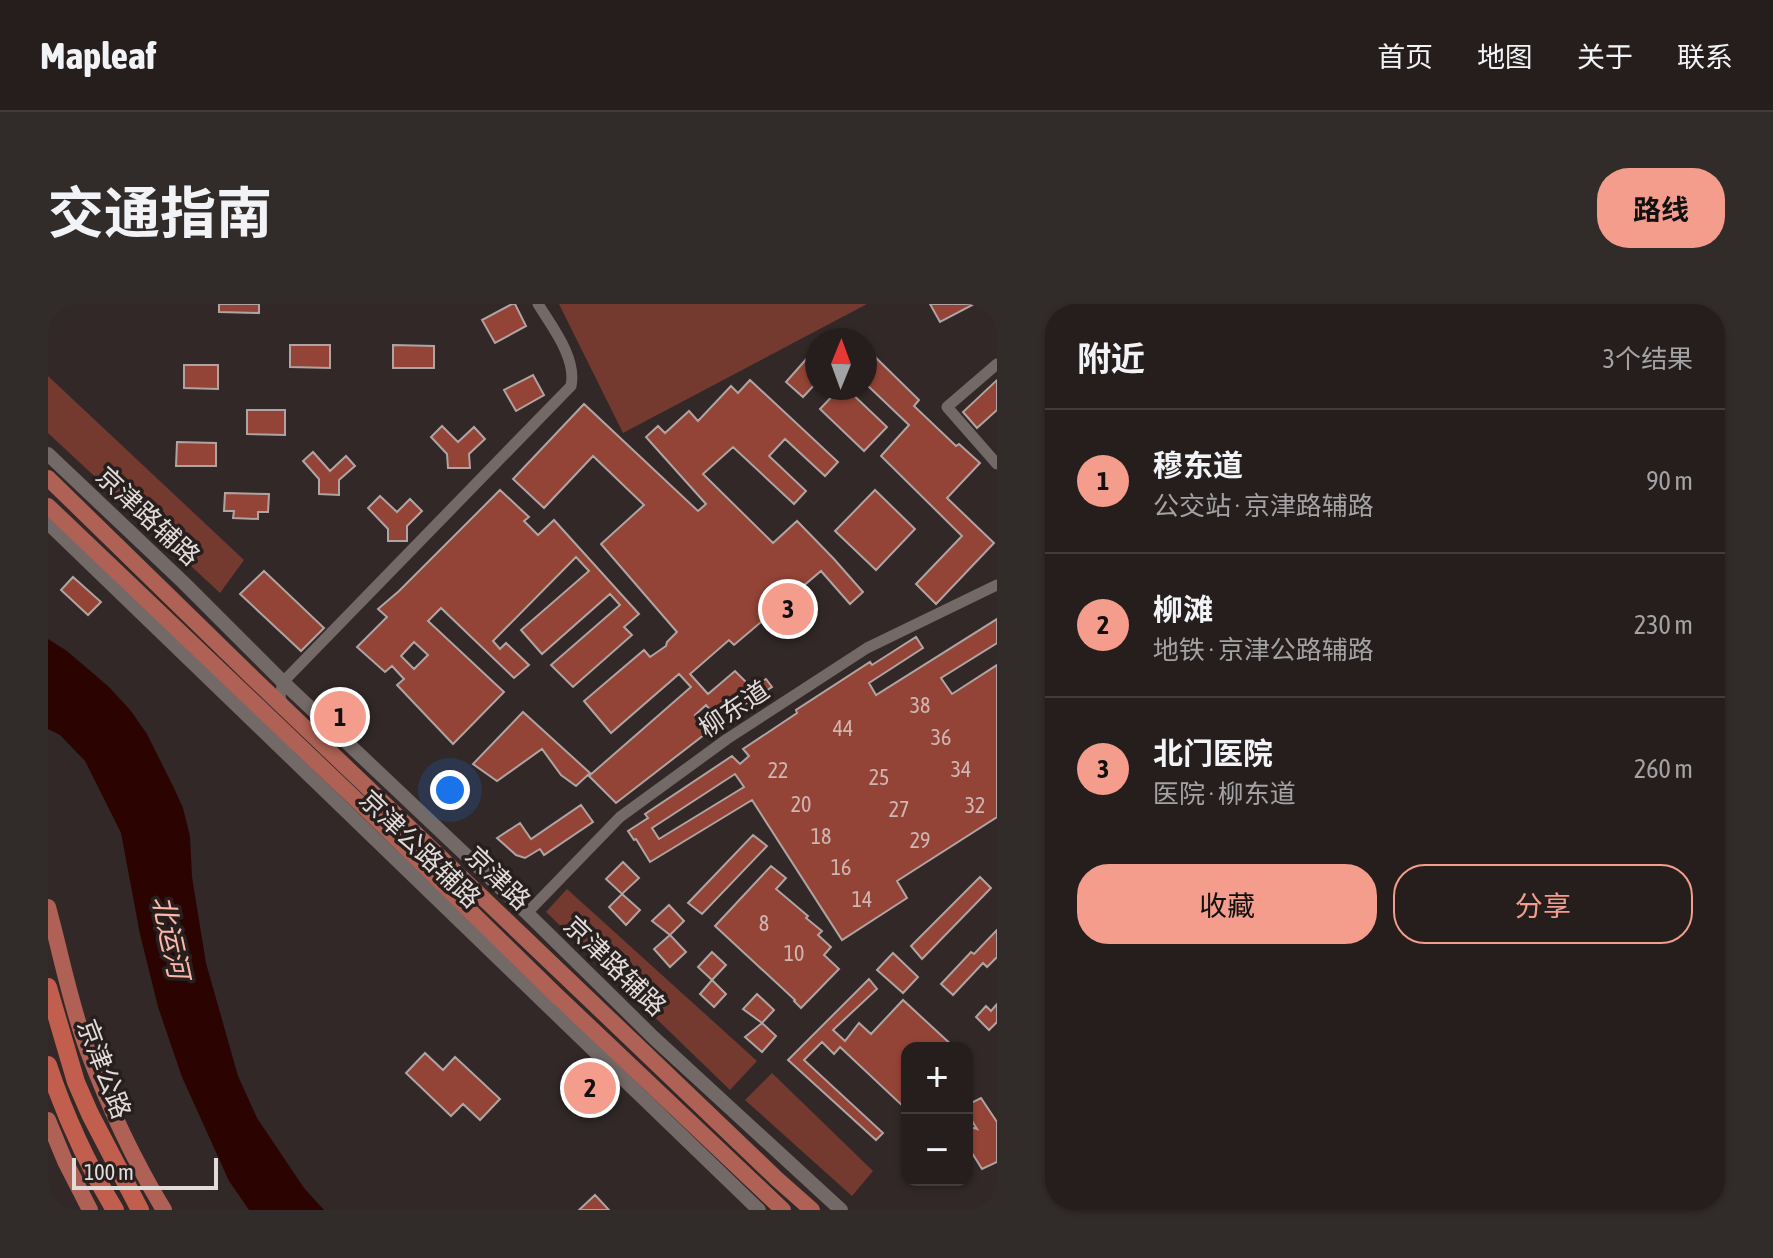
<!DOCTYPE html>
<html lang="zh">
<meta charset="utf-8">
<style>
body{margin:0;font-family:"Asap Condensed","Noto Sans SC",sans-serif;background:#312b2a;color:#f1f3f6}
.controls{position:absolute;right:24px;bottom:24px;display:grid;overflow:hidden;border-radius:16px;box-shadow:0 2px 6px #0004}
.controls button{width:72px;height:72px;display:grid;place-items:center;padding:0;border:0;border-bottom:2px solid #423c3b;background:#251e1d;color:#f1f3f6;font:40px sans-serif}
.compass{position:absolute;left:757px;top:24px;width:72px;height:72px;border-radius:50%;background:#251e1d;box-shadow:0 2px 6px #0004;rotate:1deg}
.scale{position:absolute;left:24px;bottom:20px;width:146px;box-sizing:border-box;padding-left:8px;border:4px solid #e1dbda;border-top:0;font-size:22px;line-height:28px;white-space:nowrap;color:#e1dbda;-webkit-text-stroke:6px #271f1d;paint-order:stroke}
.you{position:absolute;left:402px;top:486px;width:28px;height:28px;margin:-20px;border:6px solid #fff;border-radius:50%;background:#1a73e8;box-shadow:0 0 0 12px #1a73e833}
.badge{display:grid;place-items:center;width:52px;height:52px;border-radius:50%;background:#f49d8c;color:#111;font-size:26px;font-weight:700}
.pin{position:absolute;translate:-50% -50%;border:4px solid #fff;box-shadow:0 2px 8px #0006}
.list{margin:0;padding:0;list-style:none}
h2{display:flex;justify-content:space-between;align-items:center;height:104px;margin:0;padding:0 32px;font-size:34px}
h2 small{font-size:26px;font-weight:400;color:#a3a2a4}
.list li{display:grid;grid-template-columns:52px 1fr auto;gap:24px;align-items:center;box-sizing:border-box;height:144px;padding:0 32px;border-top:2px solid #423c3b}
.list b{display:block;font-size:30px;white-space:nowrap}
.list p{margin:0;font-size:26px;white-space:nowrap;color:#a3a2a4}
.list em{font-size:26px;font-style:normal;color:#a3a2a4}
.actions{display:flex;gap:16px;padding:24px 32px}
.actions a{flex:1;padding:18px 0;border:2px solid #f49d8c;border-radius:32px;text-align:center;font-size:28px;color:#f49d8c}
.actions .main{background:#f49d8c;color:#111}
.map{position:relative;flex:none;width:949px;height:906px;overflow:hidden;border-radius:32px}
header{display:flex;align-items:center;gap:48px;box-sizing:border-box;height:112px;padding:0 40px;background:#251e1d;border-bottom:2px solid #423c3b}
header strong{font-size:38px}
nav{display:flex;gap:44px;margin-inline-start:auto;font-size:28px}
.intro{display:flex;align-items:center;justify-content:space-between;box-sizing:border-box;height:192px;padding:0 48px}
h1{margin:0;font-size:56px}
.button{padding:20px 36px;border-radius:32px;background:#f49d8c;color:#111;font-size:28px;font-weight:700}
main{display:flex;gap:48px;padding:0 48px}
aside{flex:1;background:#251e1d;border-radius:32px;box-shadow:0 2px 6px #0004}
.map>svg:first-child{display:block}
</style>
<header>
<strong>Mapleaf</strong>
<nav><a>首页</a><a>地图</a><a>关于</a><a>联系</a></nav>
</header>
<div class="intro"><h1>交通指南</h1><a class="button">路线</a></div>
<main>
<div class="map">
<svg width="949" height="906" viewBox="0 0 949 906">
<rect width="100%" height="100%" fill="#312827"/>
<path fill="#743a30" d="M 511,0 L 819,0 L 575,129 Z
M 0,72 L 196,256 L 172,289 L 0,129 Z
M 519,585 L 709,757 L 682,786 L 498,608 Z
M 724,769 L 825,867 L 804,892 L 697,796 Z"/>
<path fill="#2b0401" d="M 0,335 L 19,347 L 61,383 L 83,407 L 99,430 L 125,482 L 135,504 L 142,532 L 144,573 L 158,659 L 190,772 L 209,814 L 256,884 L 276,906 L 201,906 L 181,877 L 134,773 L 110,703 L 92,630 L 73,529 L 37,457 L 12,431 L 0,425 Z"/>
<path fill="#944436" stroke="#afa4a2" stroke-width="2" fill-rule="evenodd" d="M 171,0 L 211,0 L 211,9 L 171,8 Z
M 464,0 L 467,0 L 478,22 L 447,39 L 434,16 Z
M 882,0 L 926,0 L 892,18 Z
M 242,41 L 282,41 L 282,64 L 242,63 Z
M 345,41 L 386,42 L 386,64 L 345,64 Z
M 769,43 L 769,78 L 755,93 L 738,78 Z
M 817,43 L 871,96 L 866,102 L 908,142 L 911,140 L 932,159 L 899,194 L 946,239 L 888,300 L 868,280 L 914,232 L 833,152 L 861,121 L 817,79 Z
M 136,61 L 170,61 L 170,85 L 136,84 Z
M 485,71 L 496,91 L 468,107 L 456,86 Z
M 702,76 L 790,158 L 777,172 L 737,135 L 721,152 L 758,187 L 746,200 L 685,143 L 655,170 L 725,239 L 749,217 L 786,255 L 815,288 L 802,300 L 773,267 L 686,341 L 681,336 L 642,370 L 660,390 L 687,367 L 704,384 L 718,375 L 724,383 L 671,417 L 658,401 L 647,411 L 661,427 L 568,499 L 541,472 L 643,383 L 631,370 L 563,429 L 536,397 L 596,346 L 602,353 L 618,342 L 619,338 L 629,328 L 553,240 L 596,201 L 545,152 L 496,204 L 465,175 L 536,100 L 650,207 L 658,200 L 598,133 L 610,122 L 617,129 L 641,107 L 650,117 L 683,82 L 690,89 Z
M 949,76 L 949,106 L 929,124 L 915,108 Z
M 792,84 L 798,84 L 839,123 L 816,147 L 772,105 Z
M 199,106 L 237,106 L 237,131 L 199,130 Z
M 394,122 L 410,138 L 426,123 L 437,135 L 421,150 L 422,164 L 400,164 L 399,150 L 383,133 Z
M 129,138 L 168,139 L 168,162 L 128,162 Z
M 265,148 L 282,167 L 298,152 L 307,162 L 291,176 L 291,191 L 271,190 L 271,175 L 255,157 Z
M 452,186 L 481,213 L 476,217 L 490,231 L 506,216 L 591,310 L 576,323 L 584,331 L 525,383 L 503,361 L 572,301 L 562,290 L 494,350 L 473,326 L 541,267 L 528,253 L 445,337 L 452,345 L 458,339 L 481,361 L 466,374 L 393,304 L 380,317 L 456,388 L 405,440 L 349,381 L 356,375 L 344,362 L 337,368 L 309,343 L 339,313 L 330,305 L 351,287 ZM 366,338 L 380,351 L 366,365 L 353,352 Z
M 827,186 L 867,225 L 828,266 L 787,227 Z
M 177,189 L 221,190 L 220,208 L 210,208 L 210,215 L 185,214 L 186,207 L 176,207 Z
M 332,192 L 349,208 L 362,195 L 374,207 L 359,222 L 359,237 L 340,237 L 340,225 L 320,204 Z
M 216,267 L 276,324 L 253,347 L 192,290 Z
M 25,273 L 53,298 L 40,311 L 13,286 Z
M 949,315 L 949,339 L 893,374 L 904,390 L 949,361 L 949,513 L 849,577 L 859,594 L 794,636 L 704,496 L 602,558 L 588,535 L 586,536 L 580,527 L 600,514 L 597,510 L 684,452 L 692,460 L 701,452 L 695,445 L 749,409 L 748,406 L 822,358 L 824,361 L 868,333 L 875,344 L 821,379 L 828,391 ZM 687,470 L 696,483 L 611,535 L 604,524 Z
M 475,408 L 542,469 L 528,482 L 513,471 L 494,445 L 449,477 L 425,460 Z
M 533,501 L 545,518 L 496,551 L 492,545 L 477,554 L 468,551 L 449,534 L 472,519 L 483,535 Z
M 705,531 L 719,542 L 654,610 L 640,599 Z
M 575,558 L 591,574 L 574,590 L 558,575 Z
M 723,562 L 738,574 L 728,585 L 760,612 L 758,614 L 774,627 L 770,631 L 783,643 L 776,651 L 791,665 L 753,704 L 746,697 L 747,696 L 667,622 Z
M 932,573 L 943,584 L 874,655 L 863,642 Z
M 574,590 L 592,606 L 578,621 L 561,603 Z
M 621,601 L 636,617 L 622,631 L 604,617 Z
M 949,626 L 949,653 L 939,663 L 935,659 L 905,691 L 893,680 L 923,648 L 926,650 Z
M 622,631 L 638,648 L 622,663 L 606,645 Z
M 664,648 L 678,661 L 664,676 L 650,663 Z
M 845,649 L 870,673 L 855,689 L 829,666 Z
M 821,675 L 829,685 L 785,726 L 797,737 L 811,719 L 823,730 L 855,696 L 907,744 L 859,744 L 859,806 L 792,743 L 786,750 L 774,738 L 756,756 L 835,829 L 828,836 L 740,756 Z
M 664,676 L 678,690 L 666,703 L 652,690 Z
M 709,690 L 726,706 L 714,719 L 695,705 Z
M 949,700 L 949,718 L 941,726 L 928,713 L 938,702 L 943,707 Z
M 714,719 L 728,732 L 714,748 L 697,733 Z
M 377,749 L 395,766 L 407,753 L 452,795 L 432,816 L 415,800 L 403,812 L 358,769 Z
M 933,794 L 949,818 L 949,858 L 934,865 L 919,841 L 919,822 L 929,825 L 919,809 L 919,801 Z
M 547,891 L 561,906 L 531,906 Z"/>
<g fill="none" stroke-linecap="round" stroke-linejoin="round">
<path stroke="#736967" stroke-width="11" d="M 949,60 L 899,103 L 949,160
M 234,401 L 232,392 L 235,378 L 523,82 C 529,54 504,23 490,0
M 479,609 L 572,513 L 679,435 L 819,344 L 949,281"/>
<path stroke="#736967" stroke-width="14" d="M 0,150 L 136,279 L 235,378 L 479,609 L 606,734 L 793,906
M 0,219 L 711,906"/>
<path stroke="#ae6154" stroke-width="16" d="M 0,174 L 205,374 L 729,875 L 764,906
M 0,202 L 321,508 L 505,688 L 735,906
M 0,603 C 13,650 22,699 39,745 C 60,801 85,855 116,906
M 0,816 L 17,857 L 42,906"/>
<path stroke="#c25e4e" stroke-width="18" d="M 0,683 L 28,778 L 42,810 L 92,906
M 0,761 C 17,812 39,860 67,906"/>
</g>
<g text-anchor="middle" stroke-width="7" stroke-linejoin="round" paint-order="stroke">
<g font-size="22" fill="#ceb5b1">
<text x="872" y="409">38</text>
<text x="795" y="432">44</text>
<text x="893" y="441">36</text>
<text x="913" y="473">34</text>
<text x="730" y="474">22</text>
<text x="831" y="481">25</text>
<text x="753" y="508">20</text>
<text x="927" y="509">32</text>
<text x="851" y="513">27</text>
<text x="773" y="540">18</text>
<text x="872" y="544">29</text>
<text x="793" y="571">16</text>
<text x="814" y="603">14</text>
<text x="716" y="627">8</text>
<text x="746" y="657">10</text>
</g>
<g font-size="26" fill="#e1dbda" stroke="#271f1d">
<text transform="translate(100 212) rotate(43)" y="9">京津路辅路</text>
<text transform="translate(686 405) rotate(-34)" y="9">柳东道</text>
<text transform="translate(372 545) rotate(44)" y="9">京津公路辅路</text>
<text transform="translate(450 574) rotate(44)" y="9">京津路</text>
<text transform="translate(567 662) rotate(44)" y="9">京津路辅路</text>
<text transform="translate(56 765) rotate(69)" y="9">京津公路</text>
</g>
<g font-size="28" font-style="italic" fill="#fdb7a9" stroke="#271f1d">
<text transform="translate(123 633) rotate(78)" y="10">北运河</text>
</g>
</g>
</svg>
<div class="controls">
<button>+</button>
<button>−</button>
</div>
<svg class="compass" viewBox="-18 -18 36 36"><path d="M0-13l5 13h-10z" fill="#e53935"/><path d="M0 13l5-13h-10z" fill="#a3a2a4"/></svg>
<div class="scale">100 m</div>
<div class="you"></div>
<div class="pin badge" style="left:292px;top:413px">1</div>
<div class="pin badge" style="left:542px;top:784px">2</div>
<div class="pin badge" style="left:740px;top:305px">3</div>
</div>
<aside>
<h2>附近<small>3个结果</small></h2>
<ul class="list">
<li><span class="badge">1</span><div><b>穆东道</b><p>公交站 · 京津路辅路</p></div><em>90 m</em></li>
<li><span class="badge">2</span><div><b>柳滩</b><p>地铁 · 京津公路辅路</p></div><em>230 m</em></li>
<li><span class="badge">3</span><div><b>北门医院</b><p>医院 · 柳东道</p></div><em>260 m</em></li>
</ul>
<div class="actions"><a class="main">收藏</a><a>分享</a></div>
</aside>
</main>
